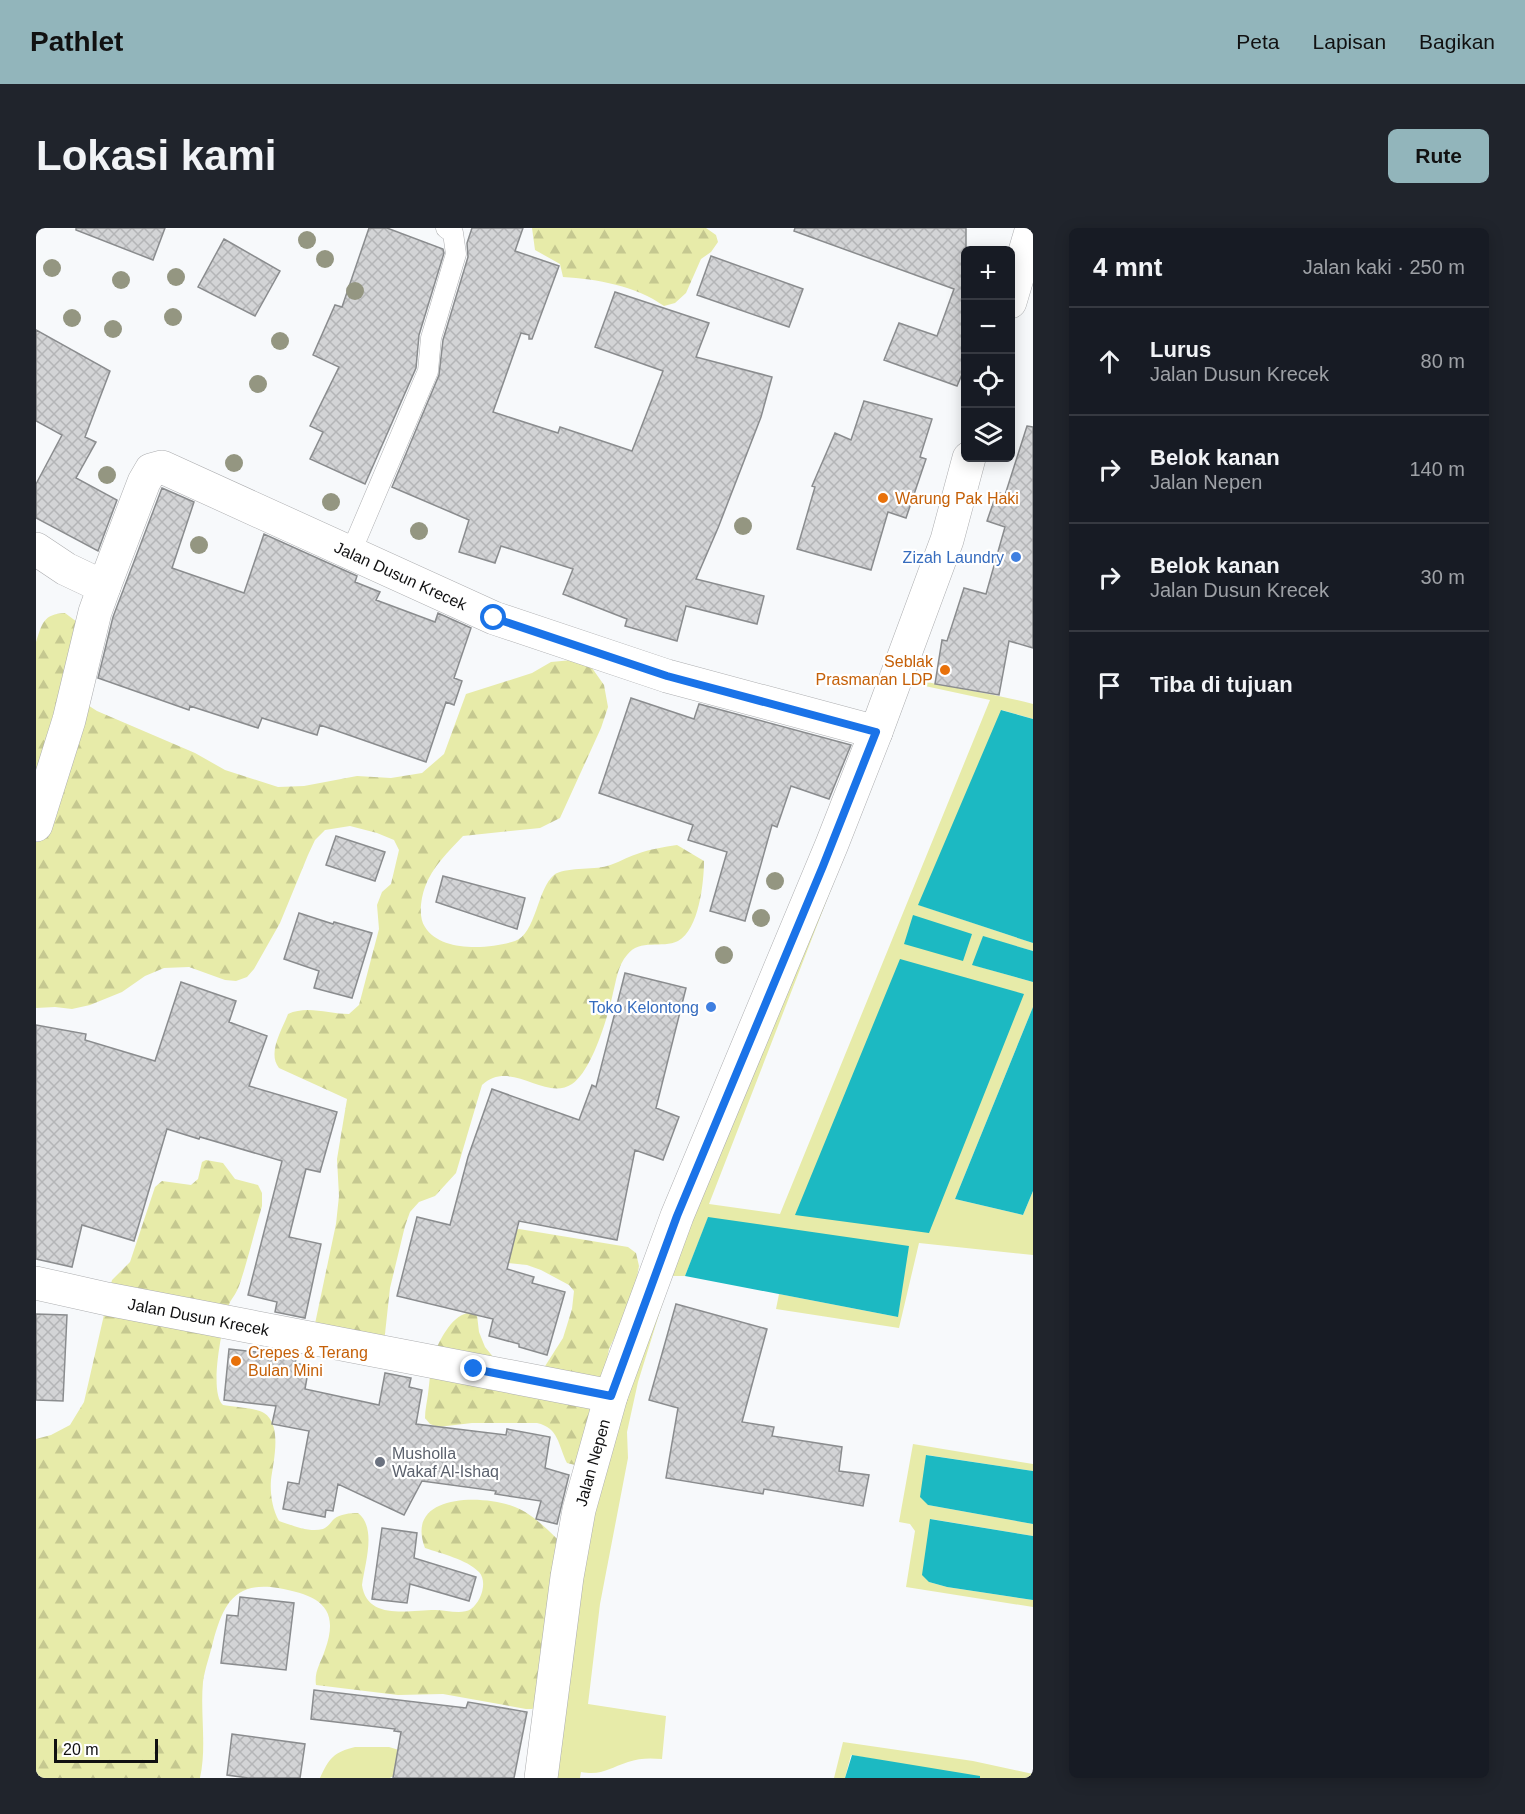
<!DOCTYPE html>
<html lang="id">
<meta charset="utf-8">
<style>
body{margin:0;font-family:Helvetica,sans-serif;background:#20242c;color:#f1f3f6}
.controls{position:absolute;right:18px;top:18px;display:grid;overflow:hidden;border-radius:9px;box-shadow:0 3px 15px #0003}
.controls button{width:54px;height:54px;display:grid;place-items:center;padding:0;border:0;border-bottom:2px solid #363941;background:#171b24;color:#f1f3f6;font:30px sans-serif}
.scale{position:absolute;left:18px;bottom:15px;width:104px;box-sizing:border-box;padding-left:6px;border:3px solid #101011;border-top:0;font-size:16px;line-height:21px;white-space:nowrap;color:#101011;-webkit-text-stroke:4px #fff;paint-order:stroke}
.stop{position:absolute;width:18px;height:18px;margin:-14px;border:4px solid #1a73e8;border-radius:50%;background:#fff}
.stop.end{background:#1a73e8;border-color:#fff;box-shadow:0 2px 6px #0008}
.list{margin:0;padding:0;list-style:none}
h2{display:flex;justify-content:space-between;align-items:center;height:78px;margin:0;padding:0 24px;font-size:26px}
h2 small{font-size:20px;font-weight:400;color:#9ea1a6}
.list li{display:grid;grid-template-columns:39px 1fr auto;gap:18px;align-items:center;box-sizing:border-box;height:108px;padding:0 24px;border-top:2px solid #363941}
.list b{display:block;font-size:22px;white-space:nowrap}
.list p{margin:0;font-size:20px;white-space:nowrap;color:#9ea1a6}
.list em{font-size:20px;font-style:normal;color:#9ea1a6}
.icon{flex:none;width:33px;height:33px;fill:none;stroke:currentColor;stroke-width:2;stroke-linecap:round;stroke-linejoin:round}
.map{position:relative;flex:none;width:997px;height:1550px;overflow:hidden;border-radius:9px}
header{display:flex;align-items:center;gap:36px;box-sizing:border-box;height:84px;padding:0 30px;background:#92b5bb;color:#111}
header strong{font-size:28px}
nav{display:flex;gap:33px;margin-inline-start:auto;font-size:21px}
.intro{display:flex;align-items:center;justify-content:space-between;box-sizing:border-box;height:144px;padding:0 36px}
h1{margin:0;font-size:42px}
.button{padding:15px 27px;border-radius:9px;background:#92b5bb;color:#111;font-size:21px;font-weight:700}
main{display:flex;gap:36px;padding:0 36px}
aside{flex:1;background:#171b24;border-radius:9px;box-shadow:0 3px 15px #0003}
.map>svg:first-child{display:block}
</style>
<header>
<strong>Pathlet</strong>
<nav><a>Peta</a><a>Lapisan</a><a>Bagikan</a></nav>
</header>
<div class="intro"><h1>Lokasi kami</h1><a class="button">Rute</a></div>
<main>
<div class="map">
<svg width="997" height="1550" viewBox="0 0 997 1550">
<defs>
<pattern id="forest-firs" width="22" height="20" patternUnits="userSpaceOnUse" patternTransform="scale(1.5)"><rect width="22" height="20" fill="#e7eba9"/><path d="M5 1l3.5 6h-7zM16 11l3.5 6h-7z" fill="#c5c890"/></pattern>
<pattern id="building-cross-hatch" width="8" height="8" patternUnits="userSpaceOnUse" patternTransform="scale(1.5)"><rect width="8" height="8" fill="#d3d4d6"/><path d="M0 0l8 8M0 8l8-8" fill="none" stroke="#b4b5b7"/></pattern>
</defs>
<rect width="100%" height="100%" fill="#f7f9fb"/>
<path fill="#e7eba9" fill-rule="evenodd" d="M 861,447 C 906,459 952,464 997,476 L 997,491 L 966,482 L 883,677 L 997,715 L 997,723 L 947,709 L 937,737 L 997,754 L 997,779 L 919,971 L 987,987 L 997,963 L 997,1027 L 883,1015 L 863,1100 L 740,1081 L 743,1066 L 862,1089 L 672,990 L 649,1048 L 635,1048 L 602,1154 L 591,1204 L 592,1230 L 564,1376 L 552,1476 L 630,1488 L 626,1531 C 614,1530 603,1530 592,1534 C 573,1540 566,1548 545,1544 L 544,1550 L 505,1550 L 543,1282 ZM 875,455 L 954,472 L 744,986 L 673,976 Z
M 877,1216 L 997,1236 L 997,1243 L 891,1227 L 892,1277 L 997,1296 L 997,1308 L 895,1291 L 893,1354 L 911,1359 L 997,1372 L 997,1379 L 870,1359 L 879,1303 L 874,1296 L 863,1294 Z
M 807,1514 L 937,1533 L 997,1546 L 997,1550 L 944,1550 L 815,1527 L 809,1550 L 798,1550 Z
M 319,1519 L 353,1519 L 373,1525 L 367,1543 L 354,1550 L 284,1550 C 293,1530 298,1524 319,1519 Z"/>
<path fill="url(#forest-firs)" d="M 496,0 L 670,0 L 680,7 L 682,14 L 675,24 L 665,31 L 650,65 L 639,75 L 628,78 C 600,58 561,51 527,49 L 524,36 L 499,22 Z
M 29,385 L 45,397 L 47,474 L 61,483 L 159,525 L 189,542 L 242,559 L 268,558 L 321,548 L 355,550 L 386,545 L 408,526 L 430,466 L 496,445 L 515,434 L 536,432 L 556,440 L 568,457 L 572,479 L 565,500 L 524,590 L 504,600 L 427,608 C 413,623 396,639 389,659 C 385,670 382,689 389,699 C 405,725 455,721 479,713 C 500,706 501,661 518,647 C 528,639 557,642 571,638 C 582,635 591,629 601,626 C 614,621 628,619 641,617 L 668,633 C 668,654 663,702 642,713 C 626,721 604,710 591,727 C 582,737 580,753 577,765 C 572,788 556,843 536,856 C 509,874 475,830 446,857 L 420,945 L 399,968 L 383,974 L 374,984 L 369,998 L 354,1060 L 347,1124 L 276,1110 L 300,996 L 303,968 L 301,931 L 311,871 L 243,840 C 231,825 246,802 252,786 C 271,777 293,786 313,786 L 323,777 L 343,701 L 341,677 L 346,664 L 355,656 L 363,622 L 358,612 L 341,605 L 314,598 L 289,602 L 279,612 L 272,627 L 244,695 L 218,741 L 211,749 L 200,753 L 189,752 L 153,739 L 128,740 L 109,748 L 86,764 L 54,777 L 36,781 L 19,779 L 0,780 L 0,414 C 6,396 7,386 29,385 Z
M 170,932 L 187,935 L 199,951 L 222,957 L 226,965 L 226,978 C 218,1005 212,1032 203,1058 C 201,1064 197,1069 194,1074 C 187,1093 172,1164 187,1177 C 197,1179 221,1180 228,1185 C 247,1197 237,1235 235,1252 C 234,1265 236,1281 243,1293 C 256,1297 273,1305 287,1301 C 292,1299 294,1295 298,1291 C 304,1286 314,1285 322,1285 C 341,1300 329,1335 326,1357 C 331,1393 374,1382 399,1382 C 410,1382 426,1387 435,1381 C 445,1374 452,1354 443,1344 C 430,1331 406,1326 389,1320 C 368,1265 447,1266 479,1279 C 495,1285 515,1304 526,1316 L 502,1477 L 496,1481 L 490,1481 L 407,1466 L 362,1467 L 280,1457 C 278,1443 285,1435 289,1422 C 305,1378 281,1367 242,1360 C 198,1353 187,1377 177,1414 C 174,1427 169,1440 167,1454 C 164,1486 171,1518 164,1550 L 0,1550 L 0,1211 L 15,1207 L 34,1197 L 48,1174 L 76,1052 L 94,1034 L 119,959 L 126,953 L 155,957 L 162,951 L 166,934 Z
M 483,1001 L 592,1019 L 600,1025 L 603,1038 L 597,1071 L 573,1121 L 563,1174 L 539,1237 L 531,1235 C 522,1217 523,1200 501,1195 L 436,1195 L 402,1199 L 394,1196 L 389,1190 C 389,1182 391,1174 392,1166 C 394,1152 394,1138 399,1124 C 405,1109 422,1077 441,1087 L 443,1104 L 449,1119 L 458,1130 L 497,1157 L 527,1110 L 536,1081 L 538,1063 L 533,1057 L 505,1042 L 491,1037 L 462,1034 L 470,1004 Z"/>
<path fill="#1cb9c2" d="M 965,482 L 997,491 L 997,715 L 882,677 Z
M 877,687 L 936,706 L 927,733 L 868,716 Z
M 947,708 L 997,723 L 997,754 L 936,737 Z
M 864,731 L 988,766 L 893,1005 L 759,987 Z
M 997,779 L 997,963 L 987,987 L 919,971 Z
M 672,989 L 873,1018 L 862,1089 L 649,1048 Z
M 890,1227 L 997,1243 L 997,1296 L 892,1277 L 884,1269 Z
M 894,1291 L 997,1308 L 997,1372 L 911,1359 L 893,1354 L 886,1347 Z
M 816,1527 L 944,1548 L 944,1550 L 809,1550 Z"/>
<path fill="url(#building-cross-hatch)" stroke="#8a8c8e" stroke-width="1.5" d="M 40,0 L 129,0 L 117,32 L 40,2 Z
M 333,0 L 351,0 L 407,21 L 408,25 L 383,107 L 380,140 L 329,256 L 274,231 L 287,204 L 274,198 L 303,139 L 277,127 L 299,77 L 306,79 Z
M 436,0 L 487,0 L 479,23 L 523,38 L 496,111 L 493,111 L 493,107 L 485,105 L 457,184 L 522,205 L 524,199 L 596,223 L 627,143 L 559,119 L 579,64 L 673,95 L 660,129 L 736,149 L 725,189 L 682,300 L 660,351 L 728,368 L 721,396 L 650,378 L 641,413 L 589,398 L 591,391 L 527,366 L 537,341 L 465,318 L 459,335 L 423,324 L 433,292 L 356,259 L 403,147 L 407,112 L 432,29 L 431,15 Z
M 759,0 L 930,0 L 930,137 L 921,158 L 848,132 L 863,95 L 901,108 L 918,61 L 758,3 Z
M 188,11 L 244,43 L 219,88 L 162,59 Z
M 675,28 L 767,61 L 753,99 L 661,67 Z
M 0,102 L 74,143 L 49,209 L 60,214 L 40,250 L 81,272 L 62,323 L 0,290 L 0,256 L 26,207 L 0,193 Z
M 828,173 L 896,191 L 884,229 L 890,231 L 870,290 L 852,284 L 835,342 L 761,321 L 779,259 L 776,258 L 799,205 L 815,212 Z
M 991,198 L 997,199 L 997,420 L 973,413 L 963,467 L 899,456 L 906,412 L 911,413 L 928,360 L 950,366 L 969,299 L 951,293 L 961,264 L 969,267 Z
M 126,260 L 158,274 L 136,340 L 208,365 L 228,306 L 321,348 L 319,354 L 344,364 L 340,372 L 399,394 L 402,385 L 435,400 L 418,450 L 426,453 L 418,477 L 410,474 L 390,534 L 284,497 L 281,507 L 226,490 L 222,500 L 154,478 L 153,482 L 62,450 L 77,389 Z
M 595,470 L 658,491 L 663,476 L 815,517 L 793,571 L 755,558 L 741,599 L 736,597 L 709,693 L 674,683 L 691,624 L 652,612 L 657,597 L 563,565 Z
M 300,608 L 349,624 L 339,653 L 290,637 Z
M 407,648 L 489,670 L 481,701 L 400,674 Z
M 263,685 L 297,696 L 298,694 L 336,705 L 316,770 L 278,760 L 283,743 L 248,731 Z
M 589,745 L 650,760 L 620,880 L 643,889 L 627,932 L 599,922 L 581,1012 L 483,993 L 471,1041 L 498,1049 L 496,1055 L 529,1064 L 511,1127 L 483,1119 L 483,1116 L 453,1108 L 457,1091 L 361,1068 L 381,989 L 414,997 L 432,929 L 456,861 L 543,892 L 556,857 L 560,859 Z
M 145,754 L 200,773 L 193,794 L 231,808 L 213,858 L 301,884 L 284,944 L 270,941 L 253,1009 L 285,1016 L 269,1090 L 239,1084 L 241,1074 L 212,1067 L 246,933 L 164,909 L 163,911 L 131,901 L 98,1013 L 46,997 L 36,1039 L 0,1031 L 0,797 L 50,806 L 49,812 L 119,833 Z
M 640,1076 L 731,1101 L 706,1194 L 738,1199 L 736,1208 L 806,1219 L 803,1243 L 833,1247 L 827,1278 L 728,1261 L 727,1266 L 630,1250 L 642,1180 L 613,1172 Z
M 0,1086 L 31,1087 L 27,1173 L 0,1172 Z
M 193,1121 L 230,1125 L 231,1121 L 261,1127 L 259,1135 L 273,1138 L 269,1161 L 343,1177 L 349,1145 L 375,1150 L 373,1159 L 386,1162 L 380,1196 L 470,1207 L 471,1201 L 514,1209 L 509,1240 L 533,1247 L 521,1296 L 500,1291 L 505,1273 L 459,1266 L 460,1263 L 386,1253 L 368,1287 L 302,1256 L 297,1283 L 290,1282 L 289,1289 L 247,1281 L 252,1254 L 263,1256 L 273,1203 L 236,1196 L 240,1178 L 188,1172 Z
M 346,1300 L 381,1305 L 378,1330 L 440,1349 L 433,1373 L 374,1356 L 371,1375 L 336,1371 Z
M 204,1369 L 258,1375 L 250,1442 L 185,1435 L 191,1387 L 202,1388 Z
M 278,1462 L 430,1480 L 432,1474 L 491,1484 L 478,1550 L 357,1550 L 365,1504 L 358,1503 L 359,1501 L 275,1491 Z
M 196,1506 L 269,1516 L 264,1550 L 212,1550 L 191,1547 Z"/>
<g fill="none" stroke-linecap="round" stroke-linejoin="round">
<defs>
<path id="service" d="M 315,324 L 392,143 L 395,110 L 420,26 L 417,5 L 410,0"/>
<g id="minor">
<path d="M 974,74 L 996,0"/>
<path id="s1" d="M 0,321 L 30,341 L 68,359 L 108,254 L 115,242 L 126,239 L 458,390 L 631,448 L 840,504"/>
<path d="M 0,597 L 33,492 L 59,384 L 68,359"/>
<path id="s2" d="M 0,1055 L 71,1071 L 575,1168"/>
<path id="s3" d="M 505,1550 L 531,1349 L 543,1282 L 575,1168 L 641,988 L 796,616 L 840,504 L 911,312 L 933,230"/>
</g>
</defs>
<use href="#service" stroke="#adaeb0" stroke-width="21"/>
<use href="#minor" stroke="#adaeb0" stroke-width="34"/>
<use href="#service" stroke="#fff" stroke-width="20"/>
<use href="#minor" stroke="#fff" stroke-width="33"/>
</g>
<g fill="#949681">
<circle cx="271" cy="12" r="9"/>
<circle cx="289" cy="31" r="9"/>
<circle cx="16" cy="40" r="9"/>
<circle cx="140" cy="49" r="9"/>
<circle cx="85" cy="52" r="9"/>
<circle cx="319" cy="63" r="9"/>
<circle cx="137" cy="89" r="9"/>
<circle cx="36" cy="90" r="9"/>
<circle cx="77" cy="101" r="9"/>
<circle cx="244" cy="113" r="9"/>
<circle cx="222" cy="156" r="9"/>
<circle cx="198" cy="235" r="9"/>
<circle cx="71" cy="247" r="9"/>
<circle cx="295" cy="274" r="9"/>
<circle cx="707" cy="298" r="9"/>
<circle cx="383" cy="303" r="9"/>
<circle cx="163" cy="317" r="9"/>
<circle cx="739" cy="653" r="9"/>
<circle cx="725" cy="690" r="9"/>
<circle cx="688" cy="727" r="9"/>
</g>
<g fill="none" stroke-linecap="round" stroke-linejoin="round">
<path stroke="#1a73e8" stroke-width="8" d="M 438,1141 L 575,1168 L 641,988 L 787,638 L 840,504 L 631,448 L 458,390"/>
</g>
<g fill="#e8710a" stroke="#fff" stroke-width="2">
<circle cx="847" cy="270" r="6"/>
<circle cx="909" cy="442" r="6"/>
<circle cx="200" cy="1133" r="6"/>
</g>
<g fill="#3f7fe0" stroke="#fff" stroke-width="2">
<circle cx="980" cy="329" r="6"/>
<circle cx="675" cy="779" r="6"/>
</g>
<circle fill="#6b7280" stroke="#fff" stroke-width="2" cx="344" cy="1234" r="6"/>
<g text-anchor="middle" stroke-width="4.5" stroke-linejoin="round" paint-order="stroke">
<g font-size="16" fill="#c56008" stroke="#fff" text-anchor="start">
<text x="859" y="276">Warung Pak Haki</text>
<text x="897" y="439" text-anchor="end">Seblak<tspan x="897" dy="18">Prasmanan LDP</tspan></text>
<text x="212" y="1130">Crepes &amp; Terang<tspan x="212" dy="18">Bulan Mini</tspan></text>
</g>
<g font-size="16" fill="#366cbe" stroke="#fff" text-anchor="end">
<text x="968" y="335">Zizah Laundry</text>
<text x="663" y="785">Toko Kelontong</text>
</g>
<g font-size="16" fill="#101011" stroke="#fff">
<text dy="6" stroke="none"><textPath href="#s1" startOffset="478">Jalan Dusun Krecek</textPath></text>
<text dy="6" stroke="none"><textPath href="#s2" startOffset="166">Jalan Dusun Krecek</textPath></text>
<text dy="6" stroke="none"><textPath href="#s3" startOffset="320">Jalan Nepen</textPath></text>
</g>
<g font-size="16" fill="#5b616d" stroke="#fff" text-anchor="start">
<text x="356" y="1231">Musholla<tspan x="356" dy="18">Wakaf Al-Ishaq</tspan></text>
</g>
</g>
</svg>
<div class="controls">
<button>+</button>
<button>−</button>
<button><svg class="icon" aria-label="locate" viewBox="0 0 24 24"><circle cx="12" cy="12" r="6"/><path d="M12 2v4M12 18v4M2 12h4M18 12h4"/></svg></button>
<button><svg class="icon" aria-label="layers" viewBox="0 0 24 24"><path d="M12 4l9 5-9 5-9-5zM3 14l9 5 9-5"/></svg></button>
</div>
<div class="scale">20 m</div>
<div class="stop" style="left:458px;top:390px"></div>
<div class="stop end" style="left:438px;top:1141px"></div>
</div>
<aside>
<h2>4 mnt<small>Jalan kaki · 250 m</small></h2>
<ul class="list">
<li><svg class="icon" aria-label="ahead" viewBox="0 0 24 24"><path d="M12 20V5M6 11l6-6 6 6"/></svg><div><b>Lurus</b><p>Jalan Dusun Krecek</p></div><em>80 m</em></li>
<li><svg class="icon" aria-label="right" viewBox="0 0 24 24"><path d="M7 20v-9h11M14 6l5 5-5 5"/></svg><div><b>Belok kanan</b><p>Jalan Nepen</p></div><em>140 m</em></li>
<li><svg class="icon" aria-label="right" viewBox="0 0 24 24"><path d="M7 20v-9h11M14 6l5 5-5 5"/></svg><div><b>Belok kanan</b><p>Jalan Dusun Krecek</p></div><em>30 m</em></li>
<li><svg class="icon" aria-label="arrive" viewBox="0 0 24 24"><path d="M6 21V4h12l-3 4 3 4H6"/></svg><div><b>Tiba di tujuan</b></div></li>
</ul>
</aside>
</main>
